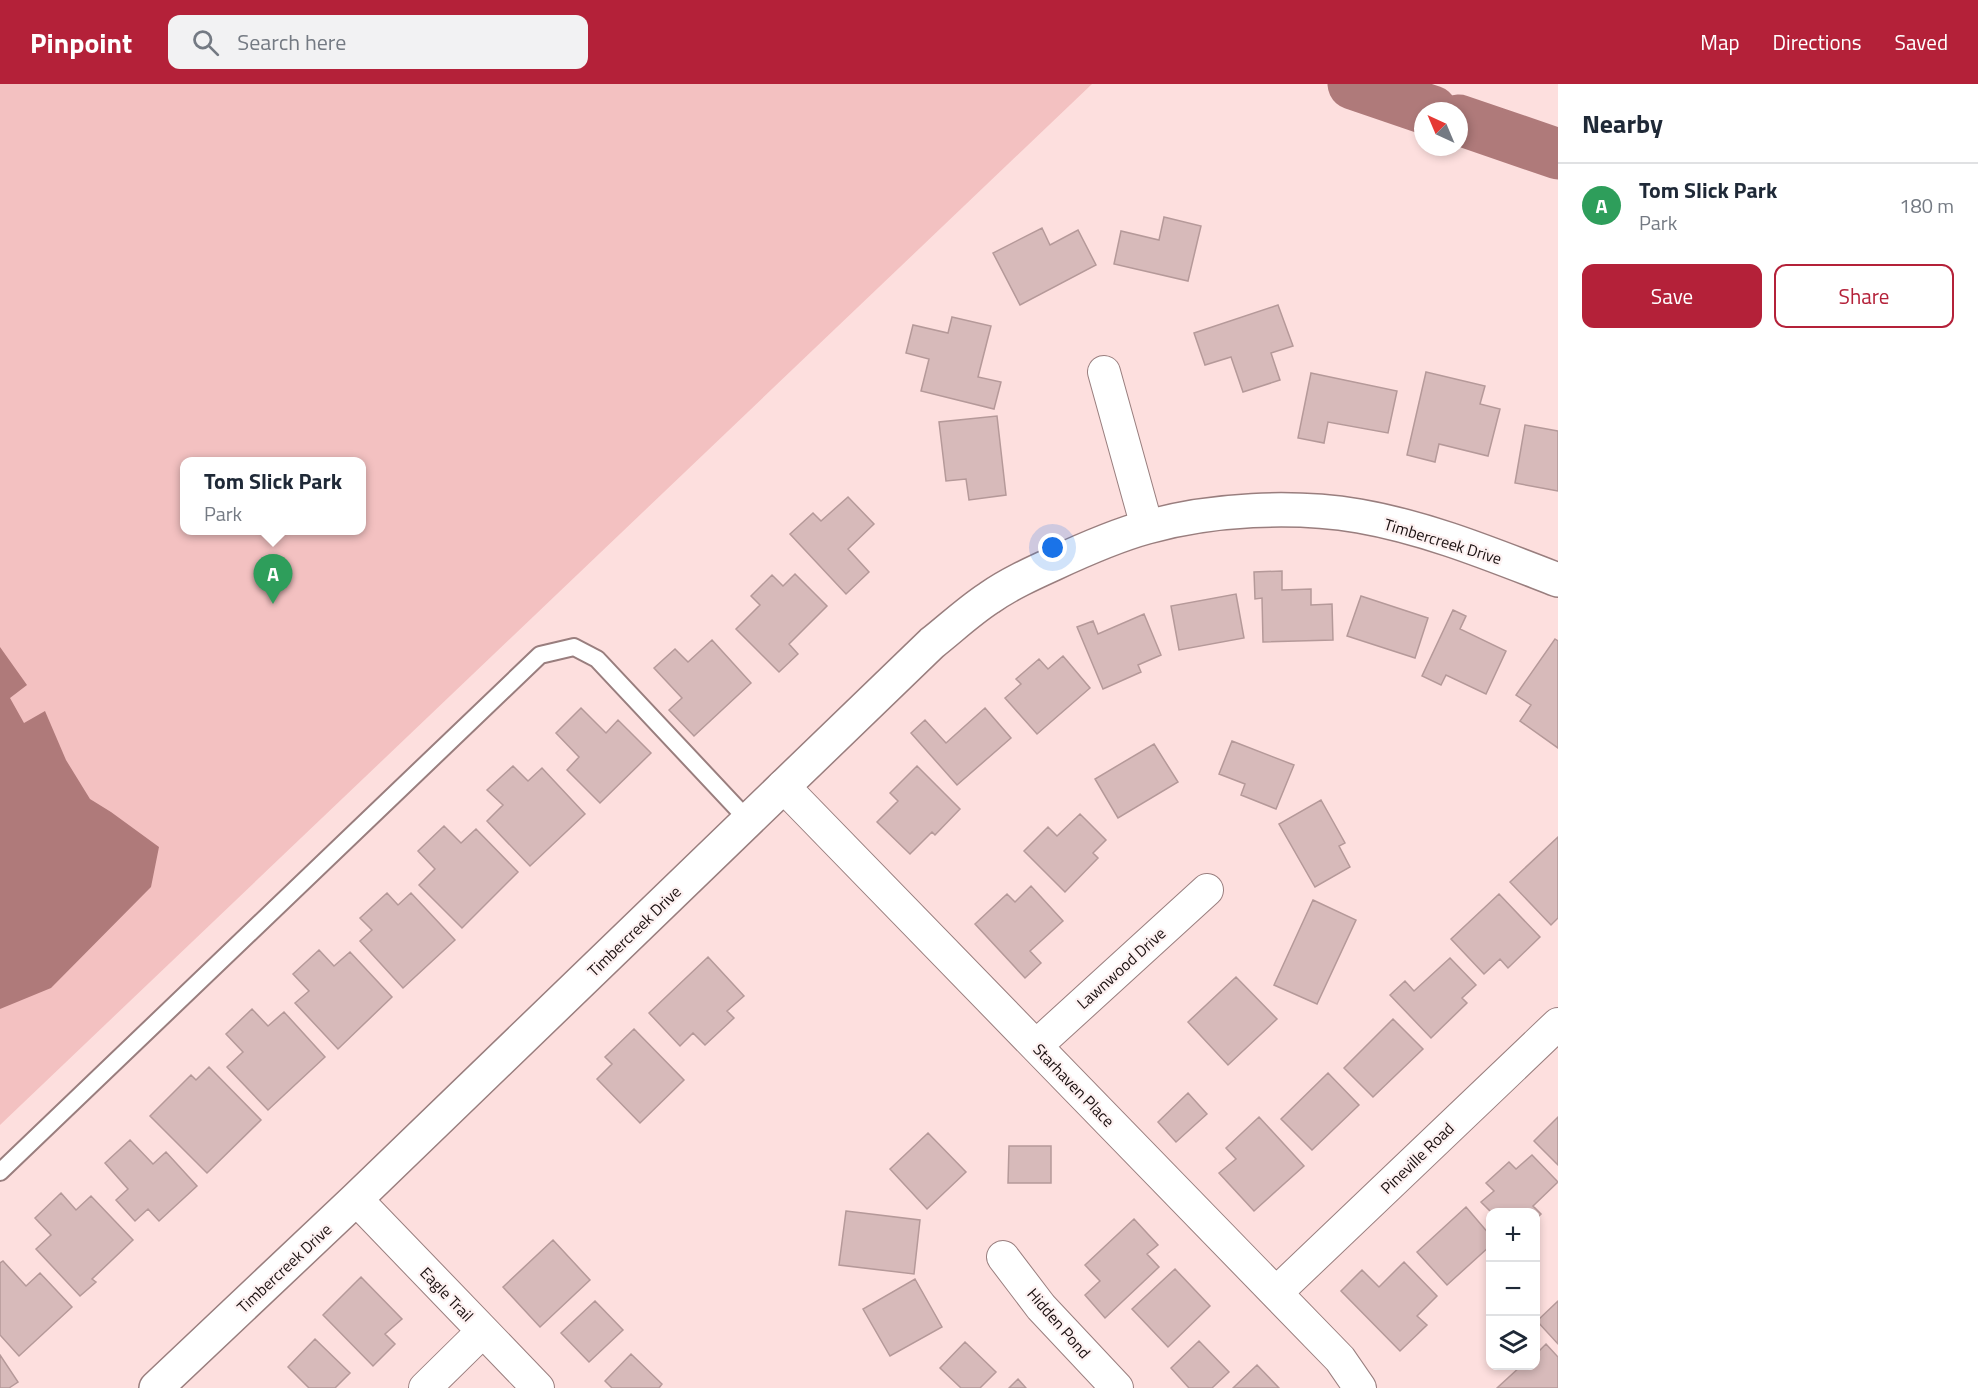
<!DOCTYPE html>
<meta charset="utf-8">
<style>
body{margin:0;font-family:"Titillium Web",sans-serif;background:#f2f2f3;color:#1f2937}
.controls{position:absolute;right:18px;bottom:18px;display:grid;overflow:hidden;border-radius:12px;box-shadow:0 3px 9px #0003}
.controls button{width:54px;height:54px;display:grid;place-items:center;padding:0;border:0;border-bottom:2px solid #e0e1e3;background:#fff;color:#1f2937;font:30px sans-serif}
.compass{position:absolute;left:1414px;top:18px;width:54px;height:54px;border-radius:50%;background:#fff;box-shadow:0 3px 9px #0003;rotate:316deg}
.you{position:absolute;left:1053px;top:464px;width:21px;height:21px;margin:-15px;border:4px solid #fff;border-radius:50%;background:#1a73e8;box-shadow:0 0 0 9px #1a73e833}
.badge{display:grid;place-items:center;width:39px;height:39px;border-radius:50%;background:#b42139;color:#fff;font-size:20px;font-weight:700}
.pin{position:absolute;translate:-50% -50px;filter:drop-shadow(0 2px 3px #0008)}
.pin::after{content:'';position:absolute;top:32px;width:21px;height:18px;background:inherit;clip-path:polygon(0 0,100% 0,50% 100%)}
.popup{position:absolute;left:180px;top:373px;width:186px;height:78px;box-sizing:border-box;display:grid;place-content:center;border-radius:12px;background:#fff;filter:drop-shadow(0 2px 4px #0005);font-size:20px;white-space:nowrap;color:#747a83}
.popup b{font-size:22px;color:#1f2937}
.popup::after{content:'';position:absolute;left:50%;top:100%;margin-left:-12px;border:12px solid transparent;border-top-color:#fff}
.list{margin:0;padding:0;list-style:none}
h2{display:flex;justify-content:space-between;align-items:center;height:78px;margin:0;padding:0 24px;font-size:26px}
h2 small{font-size:20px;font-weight:400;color:#747a83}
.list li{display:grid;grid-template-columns:39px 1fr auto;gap:18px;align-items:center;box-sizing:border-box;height:84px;padding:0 24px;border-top:2px solid #e0e1e3}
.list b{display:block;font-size:22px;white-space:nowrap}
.list p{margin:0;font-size:20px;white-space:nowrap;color:#747a83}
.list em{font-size:20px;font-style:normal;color:#747a83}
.actions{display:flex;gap:12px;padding:18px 24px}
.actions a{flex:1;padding:14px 0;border:2px solid #b42139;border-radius:12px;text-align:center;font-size:21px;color:#b42139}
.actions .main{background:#b42139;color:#fff}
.icon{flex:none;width:33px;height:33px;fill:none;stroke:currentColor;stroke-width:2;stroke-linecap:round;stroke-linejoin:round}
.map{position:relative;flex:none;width:1558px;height:1304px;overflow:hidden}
header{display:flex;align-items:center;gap:36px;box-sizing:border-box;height:84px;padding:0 30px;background:#b42139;color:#fff}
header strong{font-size:28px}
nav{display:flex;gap:33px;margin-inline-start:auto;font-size:21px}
.search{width:420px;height:54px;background:#f2f2f3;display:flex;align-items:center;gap:15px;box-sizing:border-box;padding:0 21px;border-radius:12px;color:#747a83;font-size:22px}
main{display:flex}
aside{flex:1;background:#fff}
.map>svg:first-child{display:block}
</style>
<header>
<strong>Pinpoint</strong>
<div class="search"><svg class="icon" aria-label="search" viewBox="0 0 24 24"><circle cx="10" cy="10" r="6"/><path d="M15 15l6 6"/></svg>Search here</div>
<nav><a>Map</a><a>Directions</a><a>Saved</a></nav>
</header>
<main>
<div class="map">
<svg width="1558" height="1304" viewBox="0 0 1558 1304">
<rect width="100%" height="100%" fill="#fddfde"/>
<path fill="#f3c1c1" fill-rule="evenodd" d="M 0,0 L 1092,0 L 0,1041 ZM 184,378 L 362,378 L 362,446 L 184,446 Z"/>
<path fill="#af7a7a" d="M 0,563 L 27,601 L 10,614 L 24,639 L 45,627 L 66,676 L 90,715 L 111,728 L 159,763 L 151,803 L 51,904 L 0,925 Z"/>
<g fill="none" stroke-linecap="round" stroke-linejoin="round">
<path stroke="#af7a7a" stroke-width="51" d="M 1353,0 L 1432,27
M 1459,36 L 1558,70"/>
</g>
<path fill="#d7baba" stroke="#b59999" stroke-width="1.5" d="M 1164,133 L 1201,142 L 1188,197 L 1114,180 L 1121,147 L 1159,156 Z
M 1042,144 L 1050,161 L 1078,146 L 1096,181 L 1020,221 L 993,169 Z
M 1278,221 L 1293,262 L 1271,269 L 1280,296 L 1243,308 L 1231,273 L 1205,281 L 1194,249 Z
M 952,233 L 991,242 L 978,293 L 1001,298 L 994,325 L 921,307 L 929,275 L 906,269 L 913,241 L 948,249 Z
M 1426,288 L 1485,302 L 1480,320 L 1500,325 L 1488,372 L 1439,360 L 1435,378 L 1407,371 Z
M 1311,289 L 1397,307 L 1388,349 L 1328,338 L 1324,359 L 1298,354 Z
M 997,332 L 1006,411 L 969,416 L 966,395 L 946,397 L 939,338 Z
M 1525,341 L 1558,347 L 1558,407 L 1515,399 Z
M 848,413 L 874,440 L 848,465 L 869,488 L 846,510 L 790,450 L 813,429 L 821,437 Z
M 1282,487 L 1282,506 L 1311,505 L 1311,521 L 1332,520 L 1333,556 L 1263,558 L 1262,514 L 1255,515 L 1254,488 Z
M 795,490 L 827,522 L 789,560 L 798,570 L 779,588 L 736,545 L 760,521 L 751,512 L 772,491 L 783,502 Z
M 1236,510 L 1244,554 L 1179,566 L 1171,522 Z
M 1361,512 L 1428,534 L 1415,574 L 1347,552 Z
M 1453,526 L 1466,532 L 1460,545 L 1506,567 L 1486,610 L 1446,591 L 1441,601 L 1422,592 Z
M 1144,530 L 1161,571 L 1138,581 L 1141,588 L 1103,605 L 1077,543 L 1093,537 L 1098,550 Z
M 1555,555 L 1558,557 L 1558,664 L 1520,637 L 1531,621 L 1516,611 Z
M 712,556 L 751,599 L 694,652 L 669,626 L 682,614 L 654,584 L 675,565 L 688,578 Z
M 1063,572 L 1090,604 L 1037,650 L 1005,614 L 1021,600 L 1016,595 L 1039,575 L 1048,585 Z
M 581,624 L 606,649 L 618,636 L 651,669 L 600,719 L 567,686 L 579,673 L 556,649 Z
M 985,624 L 1011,654 L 957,701 L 911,649 L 925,636 L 946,659 Z
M 1232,657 L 1294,681 L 1276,725 L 1241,711 L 1245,700 L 1219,690 Z
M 1154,660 L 1178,698 L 1118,734 L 1095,695 Z
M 513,682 L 528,697 L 542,684 L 585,730 L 530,782 L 487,737 L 503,721 L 487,706 Z
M 917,682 L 960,725 L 935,751 L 932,748 L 910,770 L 877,738 L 898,717 L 890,709 Z
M 1321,716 L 1345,759 L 1339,762 L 1350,783 L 1315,803 L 1279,740 Z
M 1080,730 L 1106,756 L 1093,769 L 1098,774 L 1065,808 L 1024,767 L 1048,743 L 1057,752 Z
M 444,742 L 461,759 L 476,745 L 518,788 L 462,844 L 419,801 L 435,785 L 418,767 Z
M 1558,753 L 1558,834 L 1551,841 L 1510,798 Z
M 1031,802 L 1063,837 L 1030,867 L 1041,879 L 1025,894 L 975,840 L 1007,810 L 1015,818 Z
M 387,809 L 398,821 L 411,809 L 455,856 L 403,904 L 360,857 L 372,846 L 360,834 Z
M 1499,810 L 1540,853 L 1508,884 L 1500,875 L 1484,890 L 1451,855 Z
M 1313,816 L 1356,836 L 1317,920 L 1274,901 Z
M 319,866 L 334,882 L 350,868 L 392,913 L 338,965 L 295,919 L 309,907 L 293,890 Z
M 708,873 L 744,912 L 727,927 L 734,934 L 705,961 L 693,949 L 680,962 L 649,929 Z
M 1450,874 L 1476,901 L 1462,914 L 1467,919 L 1431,954 L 1390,911 L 1405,897 L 1414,907 Z
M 1236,893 L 1277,935 L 1228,981 L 1188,938 Z
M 252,925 L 268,942 L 284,928 L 325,973 L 268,1026 L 227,983 L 243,968 L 226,950 Z
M 1393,935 L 1423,965 L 1373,1013 L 1344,984 Z
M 634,945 L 684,996 L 640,1039 L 597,995 L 612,980 L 605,973 Z
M 209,983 L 261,1036 L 207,1089 L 150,1032 L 191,991 L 196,996 Z
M 1328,989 L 1359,1021 L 1312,1066 L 1281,1035 Z
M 1188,1009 L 1207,1030 L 1176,1058 L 1158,1038 Z
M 1259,1033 L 1304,1082 L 1254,1127 L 1219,1089 L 1236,1075 L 1226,1064 Z
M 1558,1033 L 1558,1081 L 1534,1057 Z
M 928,1049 L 966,1088 L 927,1125 L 890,1085 Z
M 130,1056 L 153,1080 L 166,1068 L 197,1102 L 159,1137 L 148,1125 L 135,1137 L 116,1116 L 128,1105 L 105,1079 Z
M 1009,1062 L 1051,1062 L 1051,1099 L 1008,1099 Z
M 1532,1071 L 1558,1098 L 1533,1122 L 1541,1130 L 1536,1135 L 1536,1128 L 1491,1128 L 1481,1118 L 1494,1107 L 1486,1099 L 1509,1078 L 1516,1085 Z
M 61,1109 L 76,1126 L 91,1112 L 133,1156 L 92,1195 L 96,1198 L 80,1212 L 36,1165 L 51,1151 L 35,1134 Z
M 1466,1123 L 1490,1151 L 1490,1162 L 1447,1201 L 1417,1168 Z
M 846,1127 L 920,1136 L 914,1190 L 839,1181 Z
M 1134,1135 L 1158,1161 L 1147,1170 L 1159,1183 L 1105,1234 L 1085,1211 L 1100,1197 L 1085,1181 Z
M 553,1156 L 590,1196 L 540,1243 L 503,1203 Z
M 3,1177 L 26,1202 L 40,1189 L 72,1223 L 19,1272 L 0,1251 L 0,1179 Z
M 1404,1178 L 1437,1212 L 1417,1232 L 1427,1241 L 1400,1267 L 1341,1207 L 1362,1186 L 1379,1203 Z
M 1175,1185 L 1210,1222 L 1168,1263 L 1132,1225 Z
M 361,1193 L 402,1235 L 385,1250 L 395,1260 L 373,1282 L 323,1231 Z
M 915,1195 L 942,1243 L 890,1272 L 863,1225 Z
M 595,1217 L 623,1246 L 589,1278 L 561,1249 Z
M 1558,1217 L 1558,1260 L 1537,1237 Z
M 315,1255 L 350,1289 L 335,1304 L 309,1304 L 288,1283 Z
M 1199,1257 L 1229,1288 L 1212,1304 L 1189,1304 L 1171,1284 Z
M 965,1258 L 996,1288 L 980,1304 L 961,1304 L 940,1284 Z
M 1546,1260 L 1558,1273 L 1558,1304 L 1497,1304 L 1521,1282 L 1536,1282 L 1536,1270 Z
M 631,1270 L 662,1300 L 659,1304 L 612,1304 L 605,1297 Z
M 0,1271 L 18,1298 L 9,1304 L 0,1304 Z
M 1257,1281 L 1279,1304 L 1233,1304 Z
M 1018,1295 L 1026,1304 L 1009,1304 Z"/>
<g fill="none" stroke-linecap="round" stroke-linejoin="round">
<defs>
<path id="service" d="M 0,1088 L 540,571 L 574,563 L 597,575 L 748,736"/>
<path id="minor" d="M 1104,288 L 1147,443
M 783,702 L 1340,1275 L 1360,1304
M 1036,962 L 1207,806
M 356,1115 L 538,1304
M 1003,1173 L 1041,1223 L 1117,1304
M 1276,1209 L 1558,940
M 425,1304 L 483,1247"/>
<path id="tertiary" d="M 156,1304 L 356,1115 L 932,559 C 951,544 969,527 989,514 C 1009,500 1031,490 1053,480 C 1083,466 1114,452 1147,443 C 1212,425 1292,421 1359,432 C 1428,444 1493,471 1558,496"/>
</defs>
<use href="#service" stroke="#997e7e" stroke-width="20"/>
<use href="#minor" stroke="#997e7e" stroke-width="34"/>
<use href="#tertiary" stroke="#997e7e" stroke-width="36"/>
<use href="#service" stroke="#fff" stroke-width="16"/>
<use href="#minor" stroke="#fff" stroke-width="32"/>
<use href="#tertiary" stroke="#fff" stroke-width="33"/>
</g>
<g text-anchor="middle" stroke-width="4.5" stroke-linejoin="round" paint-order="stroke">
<g font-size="16" fill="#190f0f" stroke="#fdf1f1">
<text transform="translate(1443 457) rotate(17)" y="6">Timbercreek Drive</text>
<text transform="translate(634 847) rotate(-44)" y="6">Timbercreek Drive</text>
<text transform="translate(1121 884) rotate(-42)" y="6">Lawnwood Drive</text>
<text transform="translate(1074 1001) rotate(46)" y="6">Starhaven Place</text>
<text transform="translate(1417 1074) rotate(-44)" y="6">Pineville Road</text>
<text transform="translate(284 1184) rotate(-43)" y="6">Timbercreek Drive</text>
<text transform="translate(447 1210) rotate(46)" y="6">Eagle Trail</text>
<text transform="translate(1059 1239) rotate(49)" y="6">Hidden Pond</text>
</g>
</g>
</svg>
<div class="controls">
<button>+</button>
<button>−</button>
<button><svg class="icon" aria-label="layers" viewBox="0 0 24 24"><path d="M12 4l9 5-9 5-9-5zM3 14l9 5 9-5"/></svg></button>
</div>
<svg class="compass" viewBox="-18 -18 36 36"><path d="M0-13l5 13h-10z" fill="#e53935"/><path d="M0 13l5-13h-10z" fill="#747a83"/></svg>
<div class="you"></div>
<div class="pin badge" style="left:273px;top:520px;background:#2e9e5b">A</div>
<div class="popup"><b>Tom Slick Park</b>Park</div>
</div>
<aside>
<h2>Nearby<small></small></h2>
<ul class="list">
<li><span class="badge" style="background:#2e9e5b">A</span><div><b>Tom Slick Park</b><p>Park</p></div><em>180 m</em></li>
</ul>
<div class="actions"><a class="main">Save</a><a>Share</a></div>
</aside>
</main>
